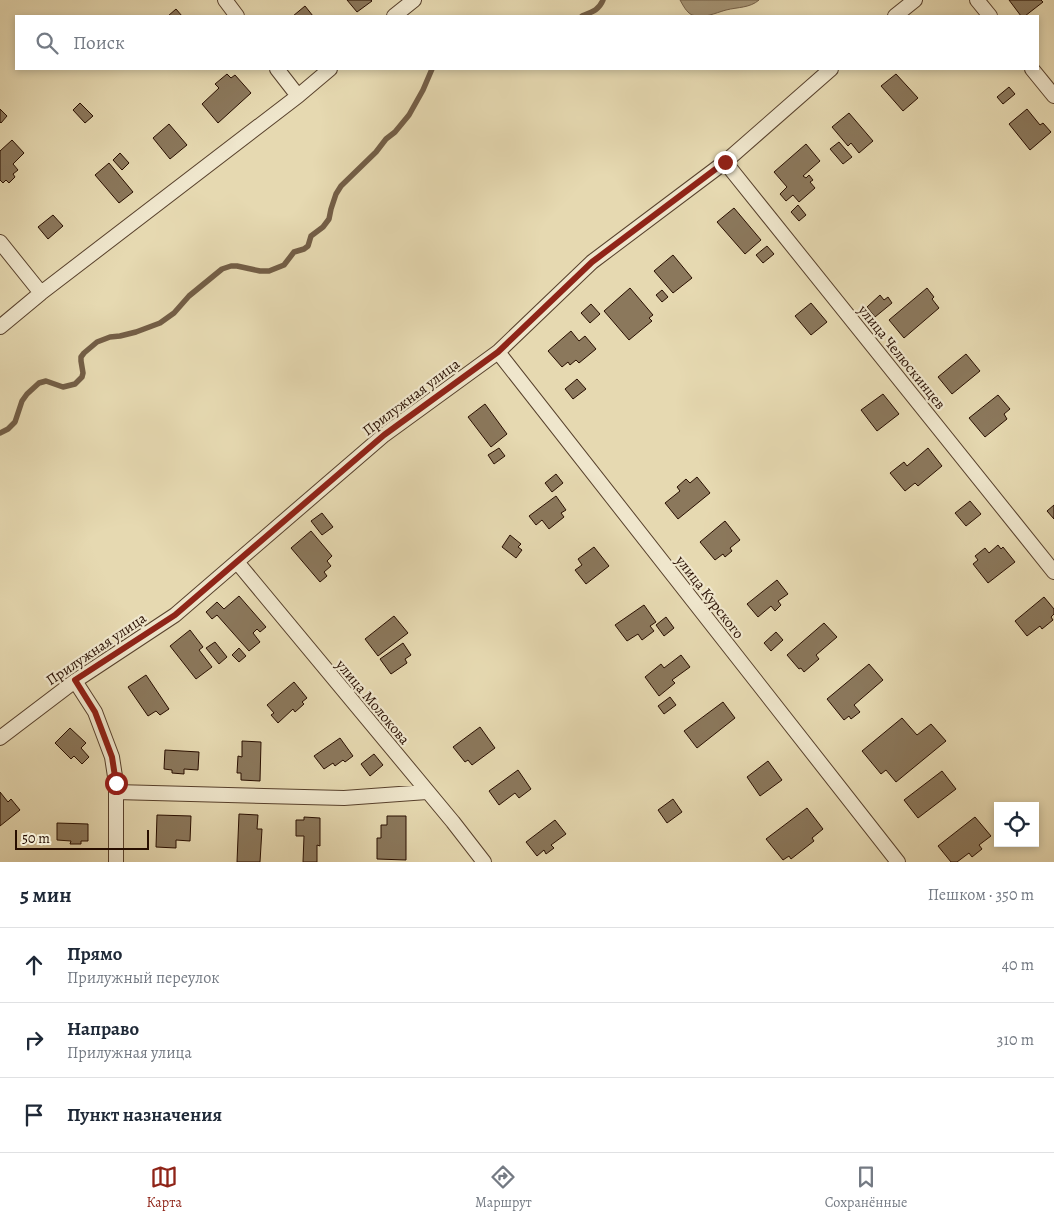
<!DOCTYPE html>
<html lang="ru">
<meta charset="utf-8">
<style>
body{margin:0;font-family:Alegreya,serif;background:#f6f6f7;color:#1f2937}
.controls{position:absolute;right:15px;bottom:15px;display:grid;overflow:hidden;border-radius:0px;box-shadow:0 2px 8px #0003}
.controls button{width:45px;height:45px;display:grid;place-items:center;padding:0;border:0;border-bottom:1px solid #e0e1e3;background:#fff;color:#1f2937;font:25px sans-serif}
.scale{position:absolute;left:15px;bottom:12px;width:134px;box-sizing:border-box;padding-left:5px;border:2px solid #280e00;border-top:0;font-size:14px;line-height:18px;white-space:nowrap;color:#280e00;-webkit-text-stroke:4px #efe6cc;paint-order:stroke}
.stop{position:absolute;width:15px;height:15px;margin:-11px;border:4px solid #8f2418;border-radius:50%;background:#fff}
.stop.end{background:#8f2418;border-color:#fff;box-shadow:0 1px 5px #0008}
.list{margin:0;padding:0;list-style:none}
h2{display:flex;justify-content:space-between;align-items:center;height:65px;margin:0;padding:0 20px;font-size:21px}
h2 small{font-size:16px;font-weight:400;color:#747a83}
.list li{display:grid;grid-template-columns:32px 1fr auto;gap:15px;align-items:center;box-sizing:border-box;height:75px;padding:0 20px;border-top:1px solid #e0e1e3}
.list b{display:block;font-size:19px;white-space:nowrap}
.list p{margin:0;font-size:16px;white-space:nowrap;color:#747a83}
.list em{font-size:16px;font-style:normal;color:#747a83}
.icon{flex:none;width:28px;height:28px;fill:none;stroke:currentColor;stroke-width:2;stroke-linecap:round;stroke-linejoin:round}
.map{position:relative;flex:none;width:1054px;height:862px;overflow:hidden}
.search{position:absolute;background:#fff;box-shadow:0 2px 8px #0003;left:15px;right:15px;top:15px;height:55px;display:flex;align-items:center;gap:12px;box-sizing:border-box;padding:0 18px;border-radius:0px;color:#747a83;font-size:19px}
.sheet{height:290px;background:#fff}
nav{display:flex;justify-content:space-around;align-items:center;box-sizing:border-box;height:70px;border-top:1px solid #e0e1e3;background:#fff;font-size:14px;color:#747a83}
nav a{display:grid;justify-items:center;gap:2px}
nav .on{color:#8f2418}
.map>svg:first-child{display:block}
</style>
<div class="map">
<svg width="1054" height="862" viewBox="0 0 1054 862">
<rect width="100%" height="100%" fill="#e6d9b1"/>
<filter id="stains"><feTurbulence type="fractalNoise" baseFrequency=".004" numOctaves="4"/><feColorMatrix values="0 0 0 0 .2 0 0 0 0 .09 0 0 0 0 .02 0 0 0 .5 -.17"/></filter>
<radialGradient id="worn" r=".72"><stop offset=".6" stop-color="#630" stop-opacity="0"/><stop offset="1" stop-color="#630" stop-opacity=".3"/></radialGradient>
<path fill="#a59475" stroke="#735e46" d="M 680,0 L 759,0 C 750,8 738,7 726,10 C 715,13 704,19 692,15 C 686,12 683,5 680,0 Z"/>
<g fill="none" stroke-linecap="round" stroke-linejoin="round">
<path stroke="#735e46" stroke-width="5.5" d="M 582,16 C 592,12 599,10 603,0
M 0,433 L 8,429 L 15,422 L 22,401 L 27,394 L 39,383 L 46,381 L 63,387 L 75,384 L 82,377 L 83,373 L 81,361 L 81,357 L 84,353 L 97,342 L 110,337 L 120,336 L 136,332 L 160,323 L 174,313 L 189,296 L 222,269 L 231,266 L 237,266 L 260,271 L 269,271 L 284,265 L 294,252 L 304,249 L 308,246 L 311,236 L 323,227 L 329,219 L 331,209 L 336,194 L 341,186 L 376,152 L 386,139 L 395,132 L 409,115 L 423,90 L 432,69"/>
</g>
<path fill="#8b785c" stroke="#280e00" d="M 347,0 L 371,0 L 372,1 L 357,12 Z
M 1009,0 L 1041,0 L 1043,2 L 1025,16 L 1021,16 Z
M 305,6 L 313,16 L 293,16 Z
M 176,9 L 182,16 L 168,16 Z
M 227,74 L 231,78 L 235,75 L 251,93 L 218,123 L 202,104 L 219,88 L 215,84 Z
M 896,74 L 918,98 L 903,111 L 881,86 Z
M 1009,87 L 1015,94 L 1003,104 L 997,97 Z
M 80,103 L 93,116 L 85,123 L 73,110 Z
M 0,109 L 7,116 L 1,123 L 0,122 Z
M 1027,109 L 1040,125 L 1043,123 L 1051,132 L 1030,150 L 1009,124 Z
M 849,113 L 873,141 L 859,153 L 851,143 L 848,146 L 832,127 Z
M 169,124 L 187,145 L 170,159 L 153,138 Z
M 12,140 L 24,153 L 13,164 L 18,170 L 13,174 L 15,177 L 9,183 L 6,180 L 3,183 L 0,180 L 0,151 Z
M 839,142 L 852,157 L 843,164 L 830,149 Z
M 806,144 L 820,161 L 803,176 L 806,178 L 809,175 L 813,180 L 810,182 L 815,188 L 799,202 L 793,195 L 786,201 L 780,194 L 787,187 L 774,172 Z
M 120,153 L 129,163 L 122,170 L 113,160 Z
M 109,163 L 133,192 L 119,203 L 95,175 Z
M 798,205 L 806,215 L 799,221 L 791,212 Z
M 734,208 L 761,240 L 745,254 L 717,222 Z
M 53,215 L 63,226 L 48,239 L 38,227 Z
M 767,246 L 774,254 L 763,263 L 756,255 Z
M 673,255 L 692,278 L 673,293 L 654,271 Z
M 630,288 L 653,315 L 649,318 L 652,321 L 629,340 L 604,311 Z
M 927,288 L 934,297 L 932,299 L 939,308 L 904,338 L 889,320 Z
M 662,290 L 668,297 L 662,302 L 656,295 Z
M 880,295 L 884,300 L 888,297 L 892,303 L 875,317 L 867,307 Z
M 811,303 L 827,322 L 811,335 L 795,316 Z
M 591,304 L 600,314 L 590,323 L 581,313 Z
M 571,331 L 579,341 L 585,336 L 596,349 L 579,363 L 576,360 L 570,365 L 568,362 L 562,367 L 548,351 Z
M 966,354 L 980,371 L 952,394 L 938,377 Z
M 577,379 L 586,389 L 573,399 L 565,389 Z
M 883,394 L 899,414 L 877,431 L 861,410 Z
M 998,395 L 1010,409 L 1004,414 L 1007,419 L 985,437 L 969,418 Z
M 485,404 L 507,434 L 491,447 L 468,417 Z
M 499,448 L 505,456 L 494,464 L 488,455 Z
M 928,448 L 942,466 L 918,486 L 915,483 L 905,491 L 890,473 L 904,462 L 907,466 Z
M 556,474 L 563,483 L 552,492 L 545,483 Z
M 697,477 L 710,493 L 678,519 L 665,503 L 680,491 L 677,487 L 686,479 L 690,483 Z
M 556,496 L 566,510 L 561,513 L 564,517 L 549,529 L 542,520 L 536,525 L 529,516 Z
M 970,501 L 981,514 L 966,526 L 955,513 Z
M 1054,505 L 1054,519 L 1047,511 Z
M 322,513 L 333,527 L 322,535 L 311,521 Z
M 725,521 L 740,540 L 730,548 L 732,551 L 725,557 L 723,554 L 715,560 L 700,542 Z
M 311,531 L 332,556 L 327,561 L 331,566 L 324,572 L 327,576 L 320,582 L 291,548 Z
M 510,535 L 521,544 L 518,547 L 522,550 L 516,558 L 502,547 Z
M 998,545 L 1001,549 L 1003,547 L 1015,562 L 988,583 L 973,564 L 978,560 L 975,556 L 985,548 L 989,553 Z
M 594,547 L 609,566 L 586,584 L 575,570 L 582,565 L 578,559 Z
M 777,580 L 788,594 L 778,601 L 781,605 L 775,611 L 771,606 L 758,617 L 747,604 Z
M 239,596 L 266,627 L 260,632 L 257,629 L 253,633 L 260,642 L 249,651 L 217,615 L 212,619 L 206,612 L 217,602 L 224,609 Z
M 1044,597 L 1054,609 L 1054,614 L 1051,617 L 1053,620 L 1042,629 L 1040,626 L 1027,636 L 1015,621 Z
M 644,605 L 656,622 L 650,626 L 654,631 L 642,640 L 638,634 L 627,641 L 615,625 Z
M 394,616 L 408,633 L 378,656 L 365,639 Z
M 666,617 L 674,628 L 664,636 L 656,625 Z
M 824,623 L 837,637 L 816,655 L 819,659 L 804,672 L 801,668 L 799,669 L 787,655 Z
M 190,630 L 203,647 L 199,650 L 212,667 L 196,679 L 170,646 Z
M 776,632 L 783,640 L 771,651 L 764,643 Z
M 215,642 L 227,657 L 219,664 L 206,648 Z
M 403,643 L 411,655 L 405,659 L 407,663 L 391,674 L 380,659 Z
M 239,648 L 246,656 L 239,662 L 232,655 Z
M 681,655 L 690,667 L 672,680 L 675,683 L 659,696 L 645,677 L 661,664 L 664,668 Z
M 869,664 L 883,680 L 854,705 L 860,712 L 851,719 L 849,716 L 844,720 L 827,699 Z
M 146,675 L 169,709 L 160,715 L 156,711 L 148,716 L 128,687 Z
M 294,682 L 307,698 L 302,702 L 304,704 L 295,712 L 293,709 L 278,723 L 271,715 L 274,713 L 267,705 Z
M 670,697 L 676,705 L 664,714 L 658,706 Z
M 723,702 L 735,718 L 697,748 L 684,731 Z
M 902,718 L 917,735 L 931,724 L 946,741 L 896,782 L 886,770 L 881,774 L 862,751 Z
M 480,727 L 495,748 L 472,765 L 468,760 L 465,762 L 453,747 Z
M 70,728 L 86,743 L 81,748 L 89,757 L 82,764 L 74,756 L 71,759 L 55,743 Z
M 340,738 L 353,756 L 345,762 L 343,760 L 335,766 L 333,763 L 324,769 L 314,756 Z
M 242,741 L 261,742 L 260,781 L 241,780 L 241,773 L 237,773 L 238,756 L 242,757 Z
M 165,750 L 199,752 L 198,770 L 184,769 L 184,774 L 172,773 L 172,770 L 164,769 Z
M 374,754 L 383,765 L 370,776 L 361,764 Z
M 768,761 L 782,780 L 760,796 L 747,777 Z
M 518,770 L 531,789 L 519,798 L 515,793 L 499,805 L 489,791 Z
M 942,771 L 956,789 L 918,818 L 904,800 Z
M 0,792 L 8,802 L 11,799 L 20,810 L 0,826 Z
M 673,799 L 682,812 L 667,823 L 658,810 Z
M 807,808 L 823,829 L 812,838 L 814,841 L 791,859 L 789,856 L 783,860 L 766,839 Z
M 239,814 L 258,815 L 257,829 L 262,829 L 260,862 L 237,862 Z
M 157,815 L 191,816 L 190,841 L 176,840 L 176,848 L 156,847 Z
M 387,816 L 406,816 L 406,860 L 377,859 L 377,838 L 381,838 L 381,825 L 387,825 Z
M 304,817 L 320,818 L 320,846 L 317,845 L 317,862 L 303,862 L 304,836 L 296,836 L 296,820 L 304,820 Z
M 975,817 L 991,836 L 979,845 L 982,849 L 972,857 L 969,853 L 957,862 L 951,862 L 938,846 Z
M 555,820 L 566,834 L 551,845 L 554,848 L 546,854 L 544,850 L 537,856 L 526,842 Z
M 57,823 L 88,824 L 88,841 L 81,841 L 81,844 L 70,844 L 71,841 L 57,840 Z"/>
<g fill="none" stroke-linecap="round" stroke-linejoin="round">
<defs>
<path id="minor" d="M 225,0 L 237,16
M 977,0 L 990,16
M 394,16 L 414,0
M 895,16 L 915,0
M 277,69 L 298,96
M 1032,69 L 1054,96
M 725,162 L 1054,572
M 0,242 L 41,293
M 0,327 L 41,293 L 298,96 L 330,69
M 498,352 L 898,862
M 237,562 L 453,822 L 484,862
M 75,681 L 95,712 L 112,757 L 116,783 L 116,862
M 0,738 L 75,681 L 175,615 L 384,435 L 498,352 L 592,262 L 725,162 L 831,69
M 116,792 L 344,798 L 427,792"/>
</defs>
<use href="#minor" stroke="#58412c" stroke-width="16"/>
<use href="#minor" stroke="#efe6cc" stroke-width="14"/>
</g>
<g fill="none" stroke-linecap="round" stroke-linejoin="round">
<path stroke="#8f2418" stroke-width="6" d="M 116,783 L 112,757 L 95,712 L 75,680 L 175,615 L 384,435 L 498,352 L 592,262 L 725,162"/>
</g>
<g text-anchor="middle" stroke-width="4.5" stroke-linejoin="round" paint-order="stroke">
<g font-size="15" fill="#280e00" stroke="#efe6cc">
<text transform="translate(902 357) rotate(51)" y="5">улица Челюскинцев</text>
<text transform="translate(411 397) rotate(-37)" y="5">Прилужная улица</text>
<text transform="translate(710 597) rotate(52)" y="5">улица Курского</text>
<text transform="translate(96 649) rotate(-34)" y="5">Прилужная улица</text>
<text transform="translate(373 702) rotate(50)" y="5">улица Молокова</text>
</g>
</g>
<rect width="100%" height="100%" filter="url(#stains)"/>
<rect width="100%" height="100%" fill="url(#worn)"/>
</svg>
<div class="controls">
<button><svg class="icon" aria-label="locate" viewBox="0 0 24 24"><circle cx="12" cy="12" r="6"/><path d="M12 2v4M12 18v4M2 12h4M18 12h4"/></svg></button>
</div>
<div class="scale">50 m</div>
<div class="stop" style="left:116px;top:783px"></div>
<div class="stop end" style="left:725px;top:162px"></div>
<div class="search"><svg class="icon" aria-label="search" viewBox="0 0 24 24"><circle cx="10" cy="10" r="6"/><path d="M15 15l6 6"/></svg>Поиск</div>
</div>
<section class="sheet">
<h2>5 мин<small>Пешком · 350 m</small></h2>
<ul class="list">
<li><svg class="icon" aria-label="ahead" viewBox="0 0 24 24"><path d="M12 20V5M6 11l6-6 6 6"/></svg><div><b>Прямо</b><p>Прилужный переулок</p></div><em>40 m</em></li>
<li><svg class="icon" aria-label="right" viewBox="0 0 24 24"><path d="M7 20v-9h11M14 6l5 5-5 5"/></svg><div><b>Направо</b><p>Прилужная улица</p></div><em>310 m</em></li>
<li><svg class="icon" aria-label="arrive" viewBox="0 0 24 24"><path d="M6 21V4h12l-3 4 3 4H6"/></svg><div><b>Пункт назначения</b></div></li>
</ul>
</section>
<nav>
<a class="on"><svg class="icon" aria-label="map" viewBox="0 0 24 24"><path d="M3 6l6-2 6 2 6-2v14l-6 2-6-2-6 2zM9 4v14M15 6v14"/></svg>Карта</a>
<a><svg class="icon" aria-label="directions" viewBox="0 0 24 24"><path d="M12 3l9 9-9 9-9-9zM9 14v-3h6M13 9l2 2-2 2"/></svg>Маршрут</a>
<a><svg class="icon" aria-label="saved" viewBox="0 0 24 24"><path d="M7 4h10v16l-5-4-5 4z"/></svg>Сохранённые</a>
</nav>
